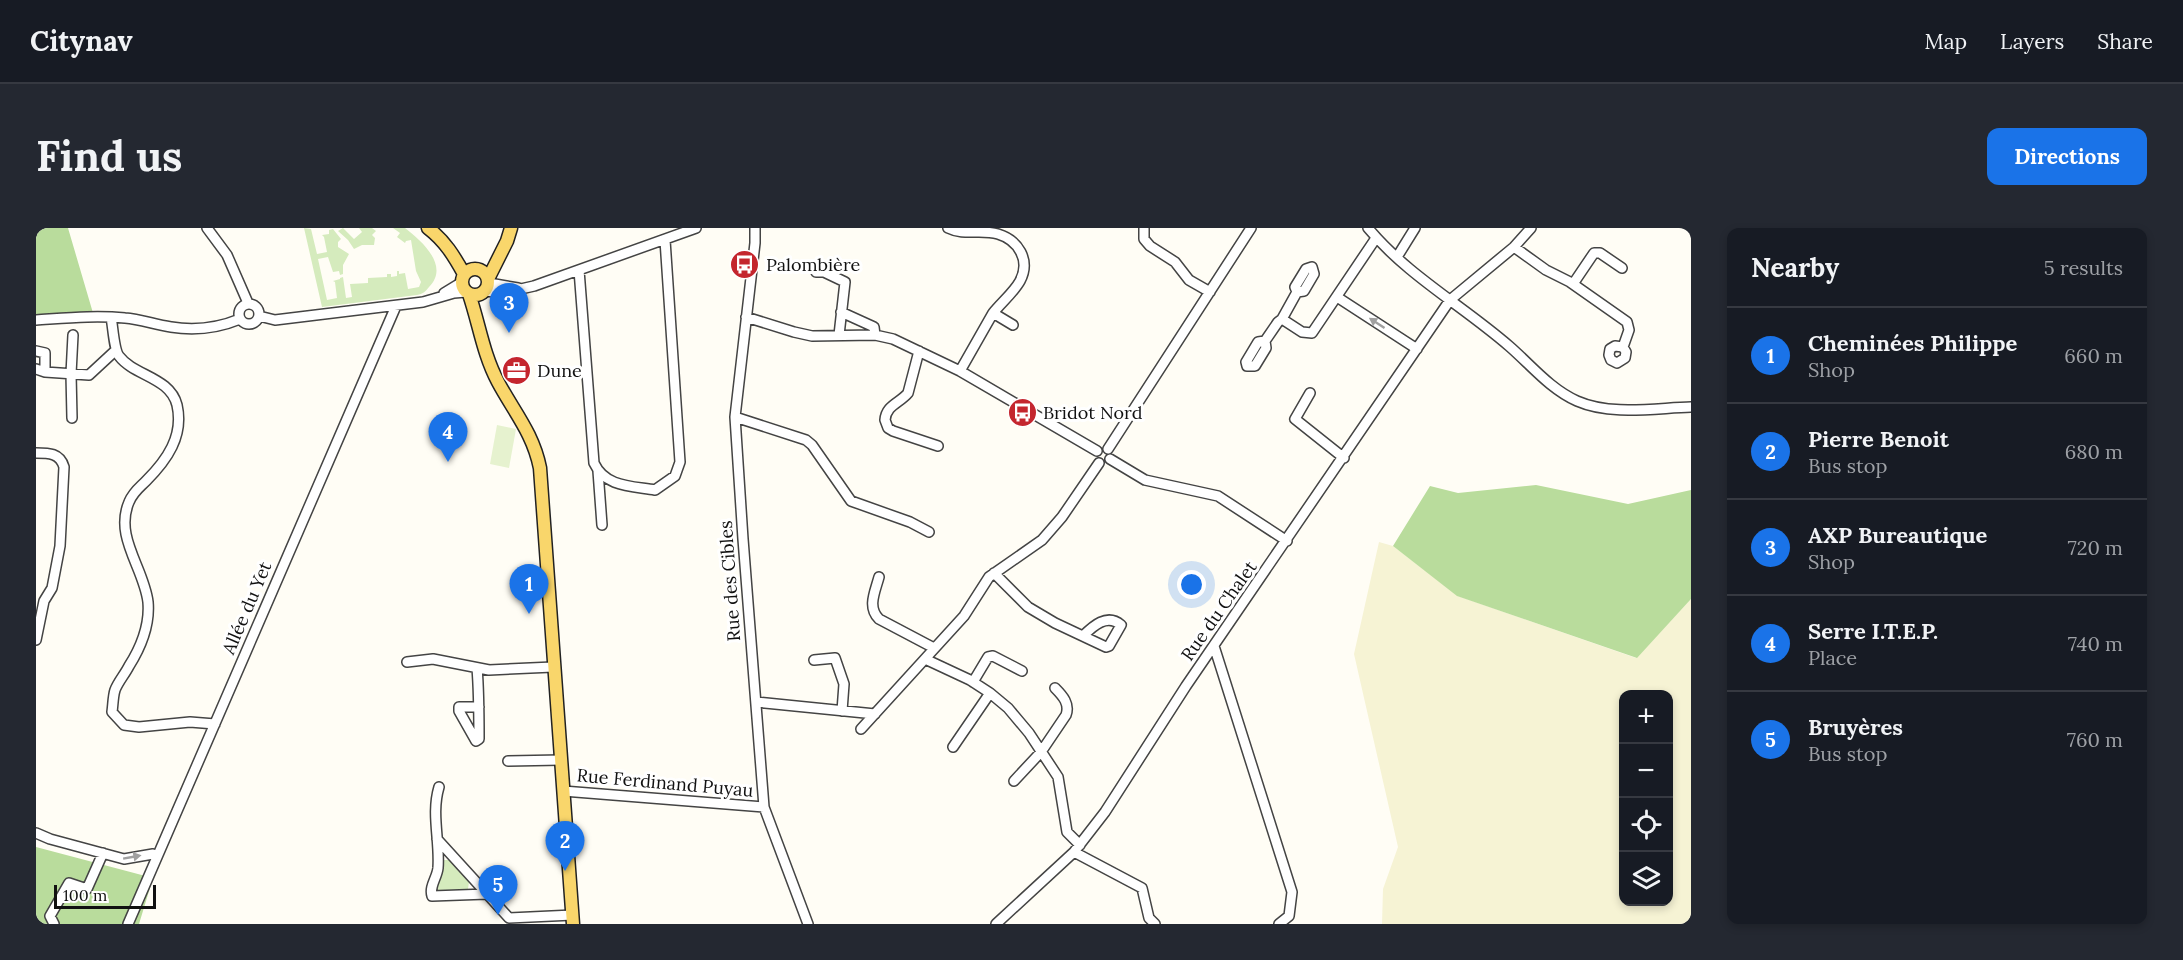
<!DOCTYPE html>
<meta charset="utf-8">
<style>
body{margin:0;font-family:Lora,serif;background:#242831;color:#f1f3f6}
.controls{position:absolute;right:18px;bottom:18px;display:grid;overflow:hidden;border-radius:12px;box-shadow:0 3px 9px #0003}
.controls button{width:54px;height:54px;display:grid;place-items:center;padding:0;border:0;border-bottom:2px solid #363941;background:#171b24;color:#f1f3f6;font:30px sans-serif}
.scale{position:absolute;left:18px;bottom:15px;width:102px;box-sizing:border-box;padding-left:6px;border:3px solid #111;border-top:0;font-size:16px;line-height:21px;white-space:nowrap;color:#111;-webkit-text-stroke:4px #fff;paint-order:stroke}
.you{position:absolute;left:1156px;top:357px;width:21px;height:21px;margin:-15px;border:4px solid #fff;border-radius:50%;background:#1a73e8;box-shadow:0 0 0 9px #1a73e833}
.badge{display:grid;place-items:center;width:39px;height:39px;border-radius:50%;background:#1a73e8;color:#fff;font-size:20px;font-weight:700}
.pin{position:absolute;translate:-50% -50px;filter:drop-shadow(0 2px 3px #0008)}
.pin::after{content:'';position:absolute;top:32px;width:21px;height:18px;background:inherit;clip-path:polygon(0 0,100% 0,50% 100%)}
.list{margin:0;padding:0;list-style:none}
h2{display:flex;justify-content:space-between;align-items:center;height:78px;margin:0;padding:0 24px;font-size:26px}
h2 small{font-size:20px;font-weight:400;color:#9ea1a6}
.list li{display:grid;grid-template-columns:39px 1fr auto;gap:18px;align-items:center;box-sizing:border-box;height:96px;padding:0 24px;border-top:2px solid #363941}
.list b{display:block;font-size:22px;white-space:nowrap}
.list p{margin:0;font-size:20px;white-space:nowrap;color:#9ea1a6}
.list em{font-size:20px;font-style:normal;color:#9ea1a6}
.icon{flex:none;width:33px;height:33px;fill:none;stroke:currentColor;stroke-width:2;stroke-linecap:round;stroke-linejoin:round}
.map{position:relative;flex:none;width:1655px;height:696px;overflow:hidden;border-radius:12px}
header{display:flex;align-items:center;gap:36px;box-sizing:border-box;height:84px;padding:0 30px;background:#171b24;border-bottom:2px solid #363941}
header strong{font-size:28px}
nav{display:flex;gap:33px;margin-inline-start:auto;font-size:21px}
.intro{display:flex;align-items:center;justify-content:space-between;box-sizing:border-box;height:144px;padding:0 36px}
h1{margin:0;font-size:42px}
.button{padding:15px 27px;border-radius:12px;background:#1a73e8;color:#fff;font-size:21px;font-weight:700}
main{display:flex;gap:36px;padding:0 36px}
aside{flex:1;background:#171b24;border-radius:12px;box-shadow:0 3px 9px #0003}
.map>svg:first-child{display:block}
</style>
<header>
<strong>Citynav</strong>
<nav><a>Map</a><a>Layers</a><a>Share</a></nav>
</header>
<div class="intro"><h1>Find us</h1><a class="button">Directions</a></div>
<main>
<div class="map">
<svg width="1655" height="696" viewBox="0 0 1655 696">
<rect width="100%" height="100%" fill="#fffdf5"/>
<path fill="#f6f3d4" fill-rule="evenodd" d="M 1343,314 L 1357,318 L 1422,368 L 1600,430 L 1655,371 L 1655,696 L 1346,696 L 1347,661 L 1362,619 L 1318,426 ZM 1588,466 L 1632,466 L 1632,674 L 1588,674 Z"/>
<path fill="#d5ebbd" d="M 268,0 L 275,1 L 281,26 L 291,24 L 288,9 L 286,7 L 293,6 L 293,2 L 297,1 L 305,11 L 302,14 L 302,19 L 313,26 L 307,37 L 307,46 L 304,47 L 303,43 L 297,44 L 292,29 L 282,31 L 291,72 L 301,70 L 299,54 L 297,53 L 304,51 L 304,50 L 307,49 L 310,70 L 316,69 L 314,56 L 332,55 L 332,50 L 351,49 L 351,46 L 355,46 L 355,49 L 361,48 L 361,43 L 363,43 L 363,46 L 369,45 L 372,61 L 383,59 L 385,54 L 380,43 L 375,12 L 370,13 L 369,15 L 361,9 L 364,5 L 357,0 L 369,0 C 386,13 414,38 393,59 C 389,64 387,66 381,67 L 286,79 Z
M 307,0 L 318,11 L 326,4 L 323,0 L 336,0 L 340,3 L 336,7 L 339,10 L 338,17 L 326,17 L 318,21 L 312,12 L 302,3 Z
M 408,632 L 414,632 L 433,654 L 432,661 L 428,663 L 402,664 L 402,656 Z"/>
<path fill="#b9dc9c" d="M 0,0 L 32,0 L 57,85 L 0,89 Z
M 1500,257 L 1592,276 L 1655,262 L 1655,371 L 1601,430 L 1421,368 L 1357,318 L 1394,258 L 1422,265 Z
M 0,619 L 117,650 L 103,696 L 0,696 Z"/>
<path fill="#e6f2cf" d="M 461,197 L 480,201 L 473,240 L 454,236 Z"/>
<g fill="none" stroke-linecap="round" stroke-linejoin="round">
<defs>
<path id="minor" d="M 171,0 L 191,27 L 212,75
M 719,0 L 719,15 L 699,189 L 707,311 L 728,579 L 772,696
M 912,0 C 928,8 945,1 962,6 C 982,12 995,32 984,53 C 978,64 965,75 957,85
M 1108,0 L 1108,11 L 1114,18 L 1139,34 L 1153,52 L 1174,64
M 1332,0 C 1371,47 1427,78 1473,118 C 1495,137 1514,161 1541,173 C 1575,188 1619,180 1655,179
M 1478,19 L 1510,42 L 1534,54 L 1591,94 L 1593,102 L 1587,119 L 1590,124 L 1589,130 L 1581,135 L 1575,132 L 1573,127 L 1574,121 L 1579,118 L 1587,119
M 1361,29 L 1379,0
M 543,42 L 558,235 C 569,259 595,258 619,262 L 639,248 L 644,234 L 629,12
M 780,44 L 788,44 L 809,54 L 803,107
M 453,55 L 482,60
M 1537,56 L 1558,25 L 1564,25 L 1586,40
M 449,63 L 467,65 L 498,58 L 660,0
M 1261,64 L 1268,63 L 1278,46 L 1276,39 L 1270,41 L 1259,59 L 1261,64 L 1246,91 L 1266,104 L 1276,105 L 1340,10
M 408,65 L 426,54
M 1301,69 L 1381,121
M203 86a10 10 0 1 1 20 0a10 10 0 1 1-20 0Z
M 805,84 L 838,99 L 839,107
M 223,88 L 239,92 L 280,87 L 387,74 L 418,65 L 430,64
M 75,89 C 77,99 78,122 83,128 C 98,148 134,149 141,177 C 148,208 131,232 110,253 C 103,260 97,264 93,274 C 78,309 108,340 112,374 C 114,397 105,419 93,438 C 89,446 82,454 79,462 C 77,468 77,477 76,484 L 88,497 L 103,499 L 154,494 L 179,496
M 710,89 L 758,104 L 776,108 L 839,107 L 857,111 L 924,143 L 1061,223
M 0,92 C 30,90 59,87 89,90 C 105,91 119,97 135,99 C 159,103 182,100 204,91
M 1229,113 L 1222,114 L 1210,134 L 1211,138 L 1219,138 L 1230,120 L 1229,113 L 1242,94 L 1246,91
M 0,123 L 9,125 L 9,144
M 883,123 L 872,165 C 864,175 850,177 849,192 L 852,200 L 857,203 L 902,218
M 0,141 L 9,144 L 53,147 L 80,122
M 924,143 L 957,85 L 977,97
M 1274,165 L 1259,191 L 1308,230
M 699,189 L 770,212 L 776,217 L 815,273 L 874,294 L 893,304
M 36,190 L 35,146 L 37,107
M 1072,221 L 1215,0
M 0,225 C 13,225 24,225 28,239 L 24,318 L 16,360 L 8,373 L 0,412
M 1074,231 L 1109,252 L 1182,268 L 1251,313
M 562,243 L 566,297
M 958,345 L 992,379 L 1019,395 L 1070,419 L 1073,418 L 1085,397 C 1071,385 1057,398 1047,408
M 843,349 C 839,364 831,379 843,391 L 898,420
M 1178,418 L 1256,664 L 1253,688 L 1243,696
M 889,431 L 934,452 L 954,465 L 972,480 L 993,505 L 1022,549 L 1031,604 L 1044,617
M 778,432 L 799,430 L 808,456 L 806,483
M 371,434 L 397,431 L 453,442 L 517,439
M 441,440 C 443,463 443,487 443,511 L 440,513 L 423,483 L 423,479 L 443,479
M 937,454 L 952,429 L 957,428 L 986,443
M 720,474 L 839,486
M 825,501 L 928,388 L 953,349 L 1006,312 L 1026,289 L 1063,235
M 917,519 L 954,465
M 472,533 L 525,532
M 978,553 L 1005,524 L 1030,487 C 1034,476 1027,468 1019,460
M 403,559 C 395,586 404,612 402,640 C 401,650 393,658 396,668 L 451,666
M 527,563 L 728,579
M 0,605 L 14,611 L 88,631 L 117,626 L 121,627
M 401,611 L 473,690 L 537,687
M 1038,624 L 1106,660 L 1113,690 L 1119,696
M 18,696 L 14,688 L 33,655 L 51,661 L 67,625
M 92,696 L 360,78
M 960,696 L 1038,624 L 1069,584 L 1150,458 L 1414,72 L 1478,19 L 1495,0"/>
<path id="major" d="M 392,0 C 409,13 418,28 428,46
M426 54a13 13 0 1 1 26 0a13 13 0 1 1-26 0Z
M 452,51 L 471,13 L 475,0
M 433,66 C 443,95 447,126 462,154 C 478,184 497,205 504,240 L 537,696"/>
</defs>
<use href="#minor" stroke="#444" stroke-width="12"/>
<use href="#major" stroke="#222" stroke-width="15"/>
<use href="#minor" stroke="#fff" stroke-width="9"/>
<use href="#major" stroke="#f9d66b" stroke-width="12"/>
</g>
<defs><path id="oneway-solid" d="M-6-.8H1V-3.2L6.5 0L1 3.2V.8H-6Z" transform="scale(1.5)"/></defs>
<g fill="#a0a0a0">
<use href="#oneway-solid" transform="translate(1341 95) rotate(-147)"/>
<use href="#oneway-solid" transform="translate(96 629) rotate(-10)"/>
</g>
<defs>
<symbol id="bus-disc" viewBox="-11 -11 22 22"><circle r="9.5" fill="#c4262e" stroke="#fff"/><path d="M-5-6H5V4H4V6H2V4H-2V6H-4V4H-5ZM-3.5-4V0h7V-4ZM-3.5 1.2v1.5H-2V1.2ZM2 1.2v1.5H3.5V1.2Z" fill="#fff"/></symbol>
<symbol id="office-disc" viewBox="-11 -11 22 22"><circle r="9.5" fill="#c4262e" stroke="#fff"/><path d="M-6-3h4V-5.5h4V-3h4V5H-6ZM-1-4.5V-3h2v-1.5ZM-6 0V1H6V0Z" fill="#fff"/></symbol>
</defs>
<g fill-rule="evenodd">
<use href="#bus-disc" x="692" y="20" width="33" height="33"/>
<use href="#office-disc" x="464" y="126" width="33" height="33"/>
<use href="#bus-disc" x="970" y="168" width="33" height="33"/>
</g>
<g text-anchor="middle" stroke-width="6" stroke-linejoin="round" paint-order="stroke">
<g font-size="18" fill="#111" stroke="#fff" text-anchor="start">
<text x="730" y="43">Palombière</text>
<text x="501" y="149">Dune</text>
<text x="1007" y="191">Bridot Nord</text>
</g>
<g font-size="18" fill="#111" stroke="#fff">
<text transform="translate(694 353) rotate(-94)" y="6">Rue des Cibles</text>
<text transform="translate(211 380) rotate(-67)" y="6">Allée du Yet</text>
<text transform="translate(1183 383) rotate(-55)" y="6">Rue du Chalet</text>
<text transform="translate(629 555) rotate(5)" y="6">Rue Ferdinand Puyau</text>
</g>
</g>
</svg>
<div class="controls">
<button>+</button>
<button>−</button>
<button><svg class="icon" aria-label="locate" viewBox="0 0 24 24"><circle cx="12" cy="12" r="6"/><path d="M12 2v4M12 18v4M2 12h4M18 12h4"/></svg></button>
<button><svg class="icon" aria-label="layers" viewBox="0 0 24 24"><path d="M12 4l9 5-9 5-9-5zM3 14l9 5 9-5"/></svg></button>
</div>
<div class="scale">100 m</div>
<div class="you"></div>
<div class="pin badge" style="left:493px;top:386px">1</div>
<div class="pin badge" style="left:529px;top:643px">2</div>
<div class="pin badge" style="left:473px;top:105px">3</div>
<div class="pin badge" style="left:412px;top:234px">4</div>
<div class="pin badge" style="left:462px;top:687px">5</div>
</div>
<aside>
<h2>Nearby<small>5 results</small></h2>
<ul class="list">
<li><span class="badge">1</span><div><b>Cheminées Philippe</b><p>Shop</p></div><em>660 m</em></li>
<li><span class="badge">2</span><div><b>Pierre Benoit</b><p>Bus stop</p></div><em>680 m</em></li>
<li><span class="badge">3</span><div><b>AXP Bureautique</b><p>Shop</p></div><em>720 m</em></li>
<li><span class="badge">4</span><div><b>Serre I.T.E.P.</b><p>Place</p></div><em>740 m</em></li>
<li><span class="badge">5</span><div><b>Bruyères</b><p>Bus stop</p></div><em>760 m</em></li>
</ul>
</aside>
</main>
